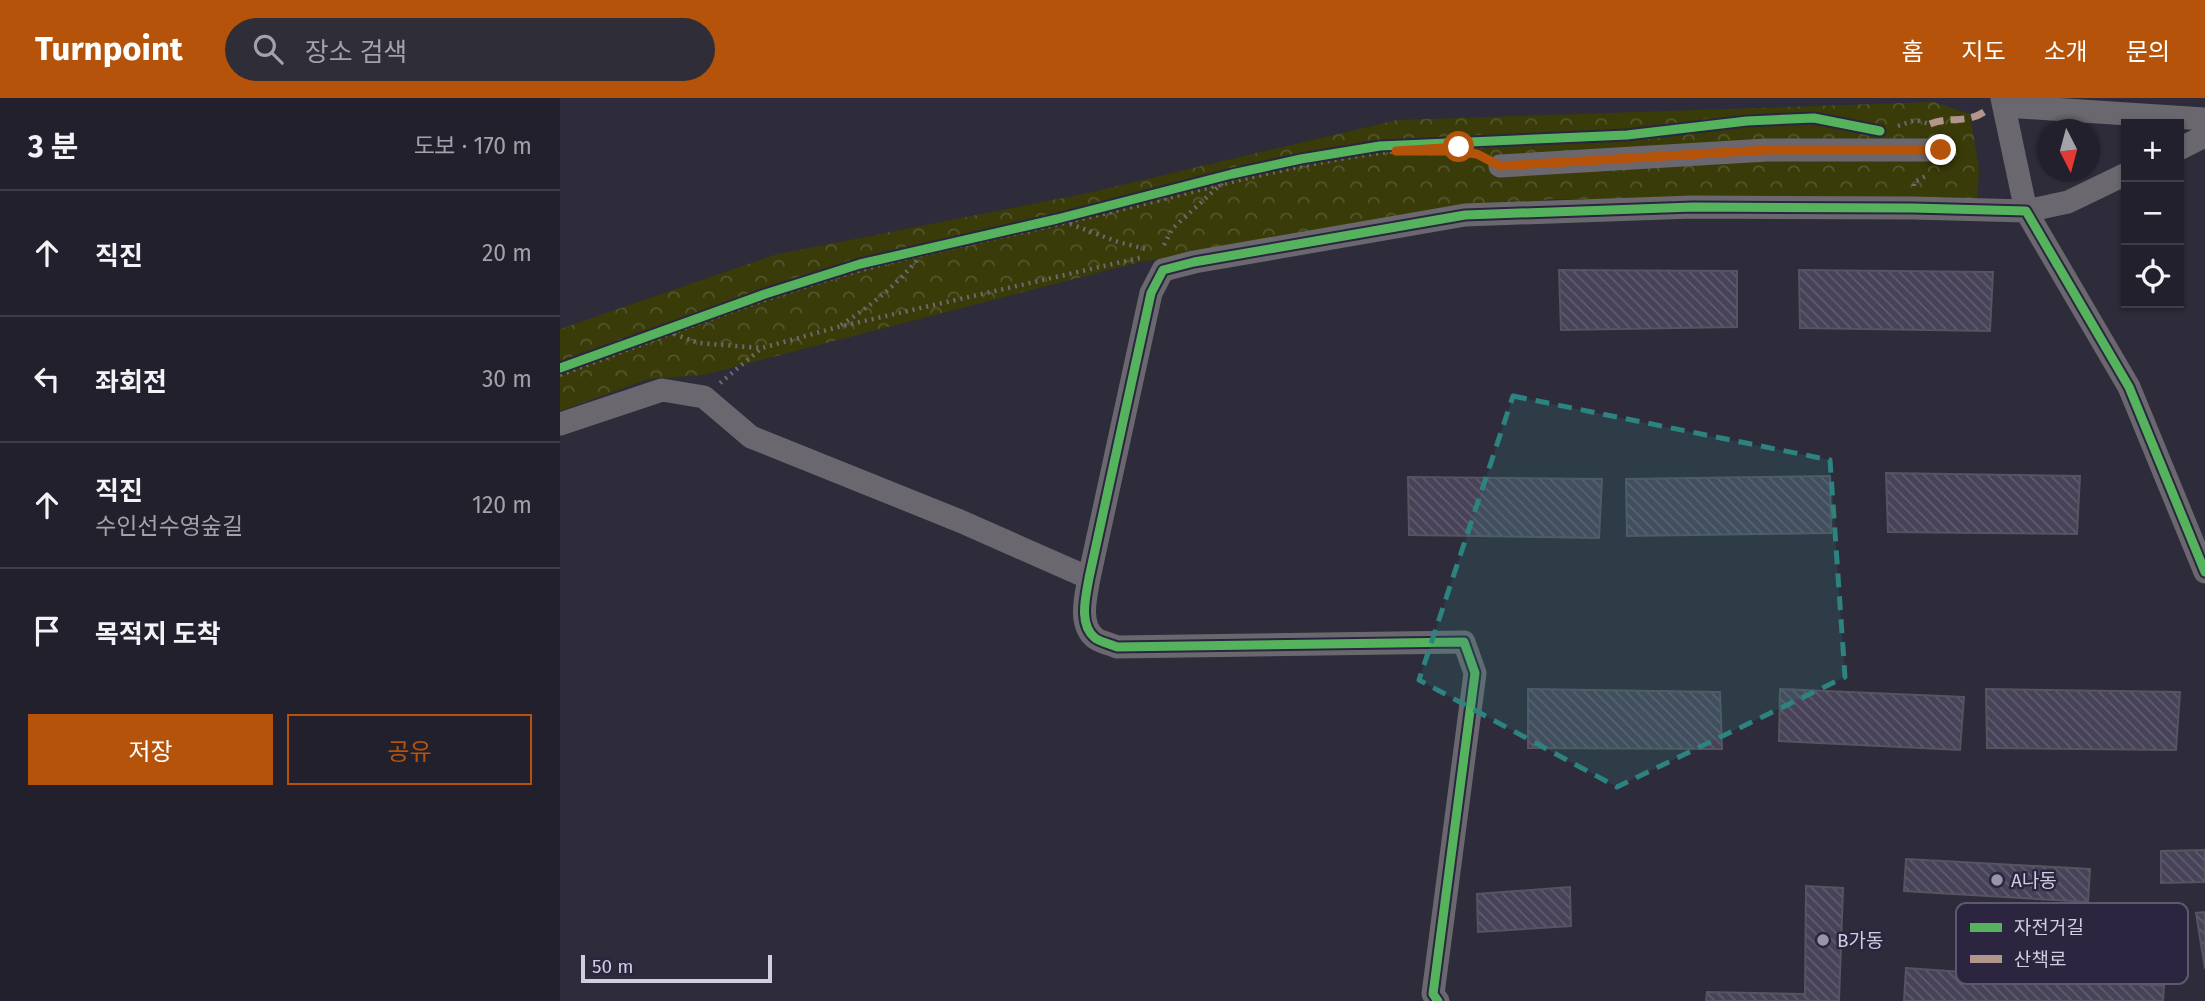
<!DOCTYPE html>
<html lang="ko">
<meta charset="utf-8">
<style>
body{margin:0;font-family:"Fira Sans","Noto Sans KR",sans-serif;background:#2e2d38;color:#f1f3f6}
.controls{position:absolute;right:21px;top:21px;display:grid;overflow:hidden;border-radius:0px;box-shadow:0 2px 5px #0004}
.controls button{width:63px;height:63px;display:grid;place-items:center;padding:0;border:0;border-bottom:2px solid #3f3e48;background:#22202c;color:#f1f3f6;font:35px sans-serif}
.compass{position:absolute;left:1477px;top:21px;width:63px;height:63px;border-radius:50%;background:#22202c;box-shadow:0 2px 5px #0004;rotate:174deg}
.scale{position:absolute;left:21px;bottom:18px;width:191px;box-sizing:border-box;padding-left:7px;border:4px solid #d1cee0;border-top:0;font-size:19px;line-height:24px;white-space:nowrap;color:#d1cee0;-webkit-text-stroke:5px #2b2540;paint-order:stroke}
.stop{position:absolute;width:21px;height:21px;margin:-16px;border:5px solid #b45309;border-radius:50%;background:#fff}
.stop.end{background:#b45309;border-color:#fff;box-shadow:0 2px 7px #0008}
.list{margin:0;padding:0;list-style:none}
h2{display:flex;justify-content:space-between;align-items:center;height:91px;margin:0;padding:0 28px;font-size:30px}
h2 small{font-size:23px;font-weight:400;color:#a2a3a9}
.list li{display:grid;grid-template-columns:46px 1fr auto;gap:21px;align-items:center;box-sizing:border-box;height:126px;padding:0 28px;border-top:2px solid #3f3e48}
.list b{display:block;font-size:26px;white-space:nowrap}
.list p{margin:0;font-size:23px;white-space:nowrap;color:#a2a3a9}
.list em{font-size:23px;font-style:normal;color:#a2a3a9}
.actions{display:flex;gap:14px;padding:21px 28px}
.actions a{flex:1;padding:16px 0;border:2px solid #b45309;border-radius:0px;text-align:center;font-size:24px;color:#b45309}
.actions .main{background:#b45309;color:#fff}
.icon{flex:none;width:38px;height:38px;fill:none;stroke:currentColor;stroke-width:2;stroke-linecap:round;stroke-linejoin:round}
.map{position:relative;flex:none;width:1645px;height:903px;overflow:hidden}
header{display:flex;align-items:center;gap:42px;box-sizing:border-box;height:98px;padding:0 35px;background:#b45309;color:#fff}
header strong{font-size:33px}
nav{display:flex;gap:38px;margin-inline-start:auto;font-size:24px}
.search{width:490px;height:63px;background:#2e2d38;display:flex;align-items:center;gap:18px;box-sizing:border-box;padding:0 24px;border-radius:38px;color:#a2a3a9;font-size:26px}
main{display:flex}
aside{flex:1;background:#22202c}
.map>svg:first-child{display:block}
</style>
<header>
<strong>Turnpoint</strong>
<div class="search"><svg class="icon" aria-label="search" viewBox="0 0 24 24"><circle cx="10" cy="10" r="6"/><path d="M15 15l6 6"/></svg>장소 검색</div>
<nav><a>홈</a><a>지도</a><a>소개</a><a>문의</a></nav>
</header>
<main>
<aside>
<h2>3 분<small>도보 · 170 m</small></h2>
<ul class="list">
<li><svg class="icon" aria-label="ahead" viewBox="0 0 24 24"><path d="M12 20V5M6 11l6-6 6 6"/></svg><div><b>직진</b></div><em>20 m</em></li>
<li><svg class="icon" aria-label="left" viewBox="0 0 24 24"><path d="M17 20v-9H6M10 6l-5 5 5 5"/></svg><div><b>좌회전</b></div><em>30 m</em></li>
<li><svg class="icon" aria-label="ahead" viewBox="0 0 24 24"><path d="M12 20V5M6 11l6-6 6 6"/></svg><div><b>직진</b><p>수인선수영숲길</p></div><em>120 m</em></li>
<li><svg class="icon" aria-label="arrive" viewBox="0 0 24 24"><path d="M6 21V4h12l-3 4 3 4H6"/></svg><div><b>목적지 도착</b></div></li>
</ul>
<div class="actions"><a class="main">저장</a><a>공유</a></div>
</aside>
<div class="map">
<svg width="1645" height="903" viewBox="0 0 1645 903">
<defs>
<pattern id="park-crowns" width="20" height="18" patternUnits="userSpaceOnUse" patternTransform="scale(1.75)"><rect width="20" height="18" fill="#393b09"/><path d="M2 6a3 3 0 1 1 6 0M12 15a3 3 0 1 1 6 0" fill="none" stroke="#55562d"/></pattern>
<pattern id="building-back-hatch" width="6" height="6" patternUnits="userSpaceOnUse" patternTransform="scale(1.75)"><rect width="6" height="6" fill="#474257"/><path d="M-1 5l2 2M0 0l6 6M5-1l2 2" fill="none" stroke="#605c6f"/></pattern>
</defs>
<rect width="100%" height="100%" fill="#2e2b3a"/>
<path fill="url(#park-crowns)" d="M 1374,4 L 1410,16 L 1419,71 L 1417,102 L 991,101 L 580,164 L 143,277 L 88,281 L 0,313 L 0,231 L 214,157 L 523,96 L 837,22 Z"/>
<path fill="url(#building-back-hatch)" stroke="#565461" stroke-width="2" d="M 999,172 L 1177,173 L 1177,229 L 1001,232 Z
M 1239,172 L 1433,174 L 1430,233 L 1240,230 Z
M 1326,375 L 1520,378 L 1517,436 L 1328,434 Z
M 1270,378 L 1271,435 L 1067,438 L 1066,381 Z
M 848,379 L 1042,381 L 1039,440 L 849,437 Z
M 968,591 L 1160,594 L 1162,651 L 968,650 Z
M 1220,591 L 1404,599 L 1400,652 L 1219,643 Z
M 1426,591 L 1620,594 L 1616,652 L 1427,650 Z
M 1645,752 L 1645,784 L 1601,785 L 1601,753 Z
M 1346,761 L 1530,771 L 1528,804 L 1344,793 Z
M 1246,788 L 1283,790 L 1279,903 L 1146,903 L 1147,894 L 1245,896 Z
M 1010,789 L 1011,828 L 918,834 L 917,796 Z
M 1645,814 L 1645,871 L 1636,815 Z
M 1346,870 L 1604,888 L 1603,903 L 1344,903 Z"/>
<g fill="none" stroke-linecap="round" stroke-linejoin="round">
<path stroke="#6b6a71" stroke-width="4.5" stroke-dasharray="2 5" stroke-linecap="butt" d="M 1338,28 L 1355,22 L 1370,26
M 875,53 L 917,56 L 922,58
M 1354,88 L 1354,84 L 1368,77
M 497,121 L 558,144 L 590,152
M 604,147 L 612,131 L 672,76
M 281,227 C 312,207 338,186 361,157
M 114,236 L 139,245 L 201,250
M 0,277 C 97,241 195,202 294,174 C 377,151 463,135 547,115 C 643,92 738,64 836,53 C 866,50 896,49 926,48
M 160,285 L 202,250 L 278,229 L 583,159"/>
<path stroke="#6a686e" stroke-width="23" d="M 1442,0 L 1466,113 L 1508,104 L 1566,76
M 1445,8 L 1645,21
M 1619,51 L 1645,38
M 940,68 L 1207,52 L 1381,52
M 0,326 L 102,292 L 144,299 L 191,339 L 400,423 L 529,480
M 878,903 L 873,896 L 915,575 L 904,544 L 557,549 C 551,546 540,544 535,540 C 518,526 526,498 529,480 L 591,195 L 603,172 L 634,164 L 905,117 L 1133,109 L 1353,110 L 1466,113 L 1569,289 L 1645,474"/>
<path stroke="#b2968c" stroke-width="7" stroke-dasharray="14 7" stroke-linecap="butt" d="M 1370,26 C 1388,18 1406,26 1424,14
M 940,68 L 1207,52 L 1381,52"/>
<defs>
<path id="cycleway" d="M 0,270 L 205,196 L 300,166 L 497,121 L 672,76 L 741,61 L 820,48 L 1067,37 L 1187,23 L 1254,20 L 1320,33
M 878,903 L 873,896 L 915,575 L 904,544 L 557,549 C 551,546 540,544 535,540 C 518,526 526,498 529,480 L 591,195 L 603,172 L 634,164 L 905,117 L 1133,109 L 1353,110 L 1466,113 L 1569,289 L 1645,474"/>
</defs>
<use href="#cycleway" stroke="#2b2540" stroke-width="13"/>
<use href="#cycleway" stroke="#56b35d" stroke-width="9"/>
</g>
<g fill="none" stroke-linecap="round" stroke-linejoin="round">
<path stroke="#b45309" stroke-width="9" d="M 899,49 L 836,53 L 890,53 L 917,56 L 940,68 L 1207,52 L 1381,52"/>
</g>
<path fill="#2c837f" fill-opacity="0.2" stroke="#2c837f" stroke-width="5" stroke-dasharray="14 9" stroke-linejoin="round" d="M 953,298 L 1270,362 L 1285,579 L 1057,689 L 859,582 Z"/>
<g fill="#9895a6" stroke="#2b2540" stroke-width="2.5">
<circle cx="1437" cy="782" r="7"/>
<circle cx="1263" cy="842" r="7"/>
</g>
<g text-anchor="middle" stroke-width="5" stroke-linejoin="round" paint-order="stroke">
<g font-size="19" fill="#d1cee0" stroke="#2b2540" text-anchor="start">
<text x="1451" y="789">A나동</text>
<text x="1277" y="849">B가동</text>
</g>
</g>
<rect x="1396" y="805" width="232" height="81" rx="10" fill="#2b2540" stroke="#5d5870" stroke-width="2"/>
<rect x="1410" y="825" width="32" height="9" fill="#56b35d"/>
<rect x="1410" y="857" width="32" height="8" fill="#b2968c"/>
<g font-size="19" fill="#d1cee0">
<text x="1454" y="836">자전거길</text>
<text x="1454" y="868">산책로</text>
</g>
</svg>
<div class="controls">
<button>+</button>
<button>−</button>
<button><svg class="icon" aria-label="locate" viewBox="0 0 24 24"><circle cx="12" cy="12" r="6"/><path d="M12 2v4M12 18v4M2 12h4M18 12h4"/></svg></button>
</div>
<svg class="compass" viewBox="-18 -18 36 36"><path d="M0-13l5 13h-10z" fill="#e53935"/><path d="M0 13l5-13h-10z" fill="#a2a3a9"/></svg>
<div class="scale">50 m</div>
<div class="stop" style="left:899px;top:49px"></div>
<div class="stop end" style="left:1381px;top:52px"></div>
</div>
</main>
